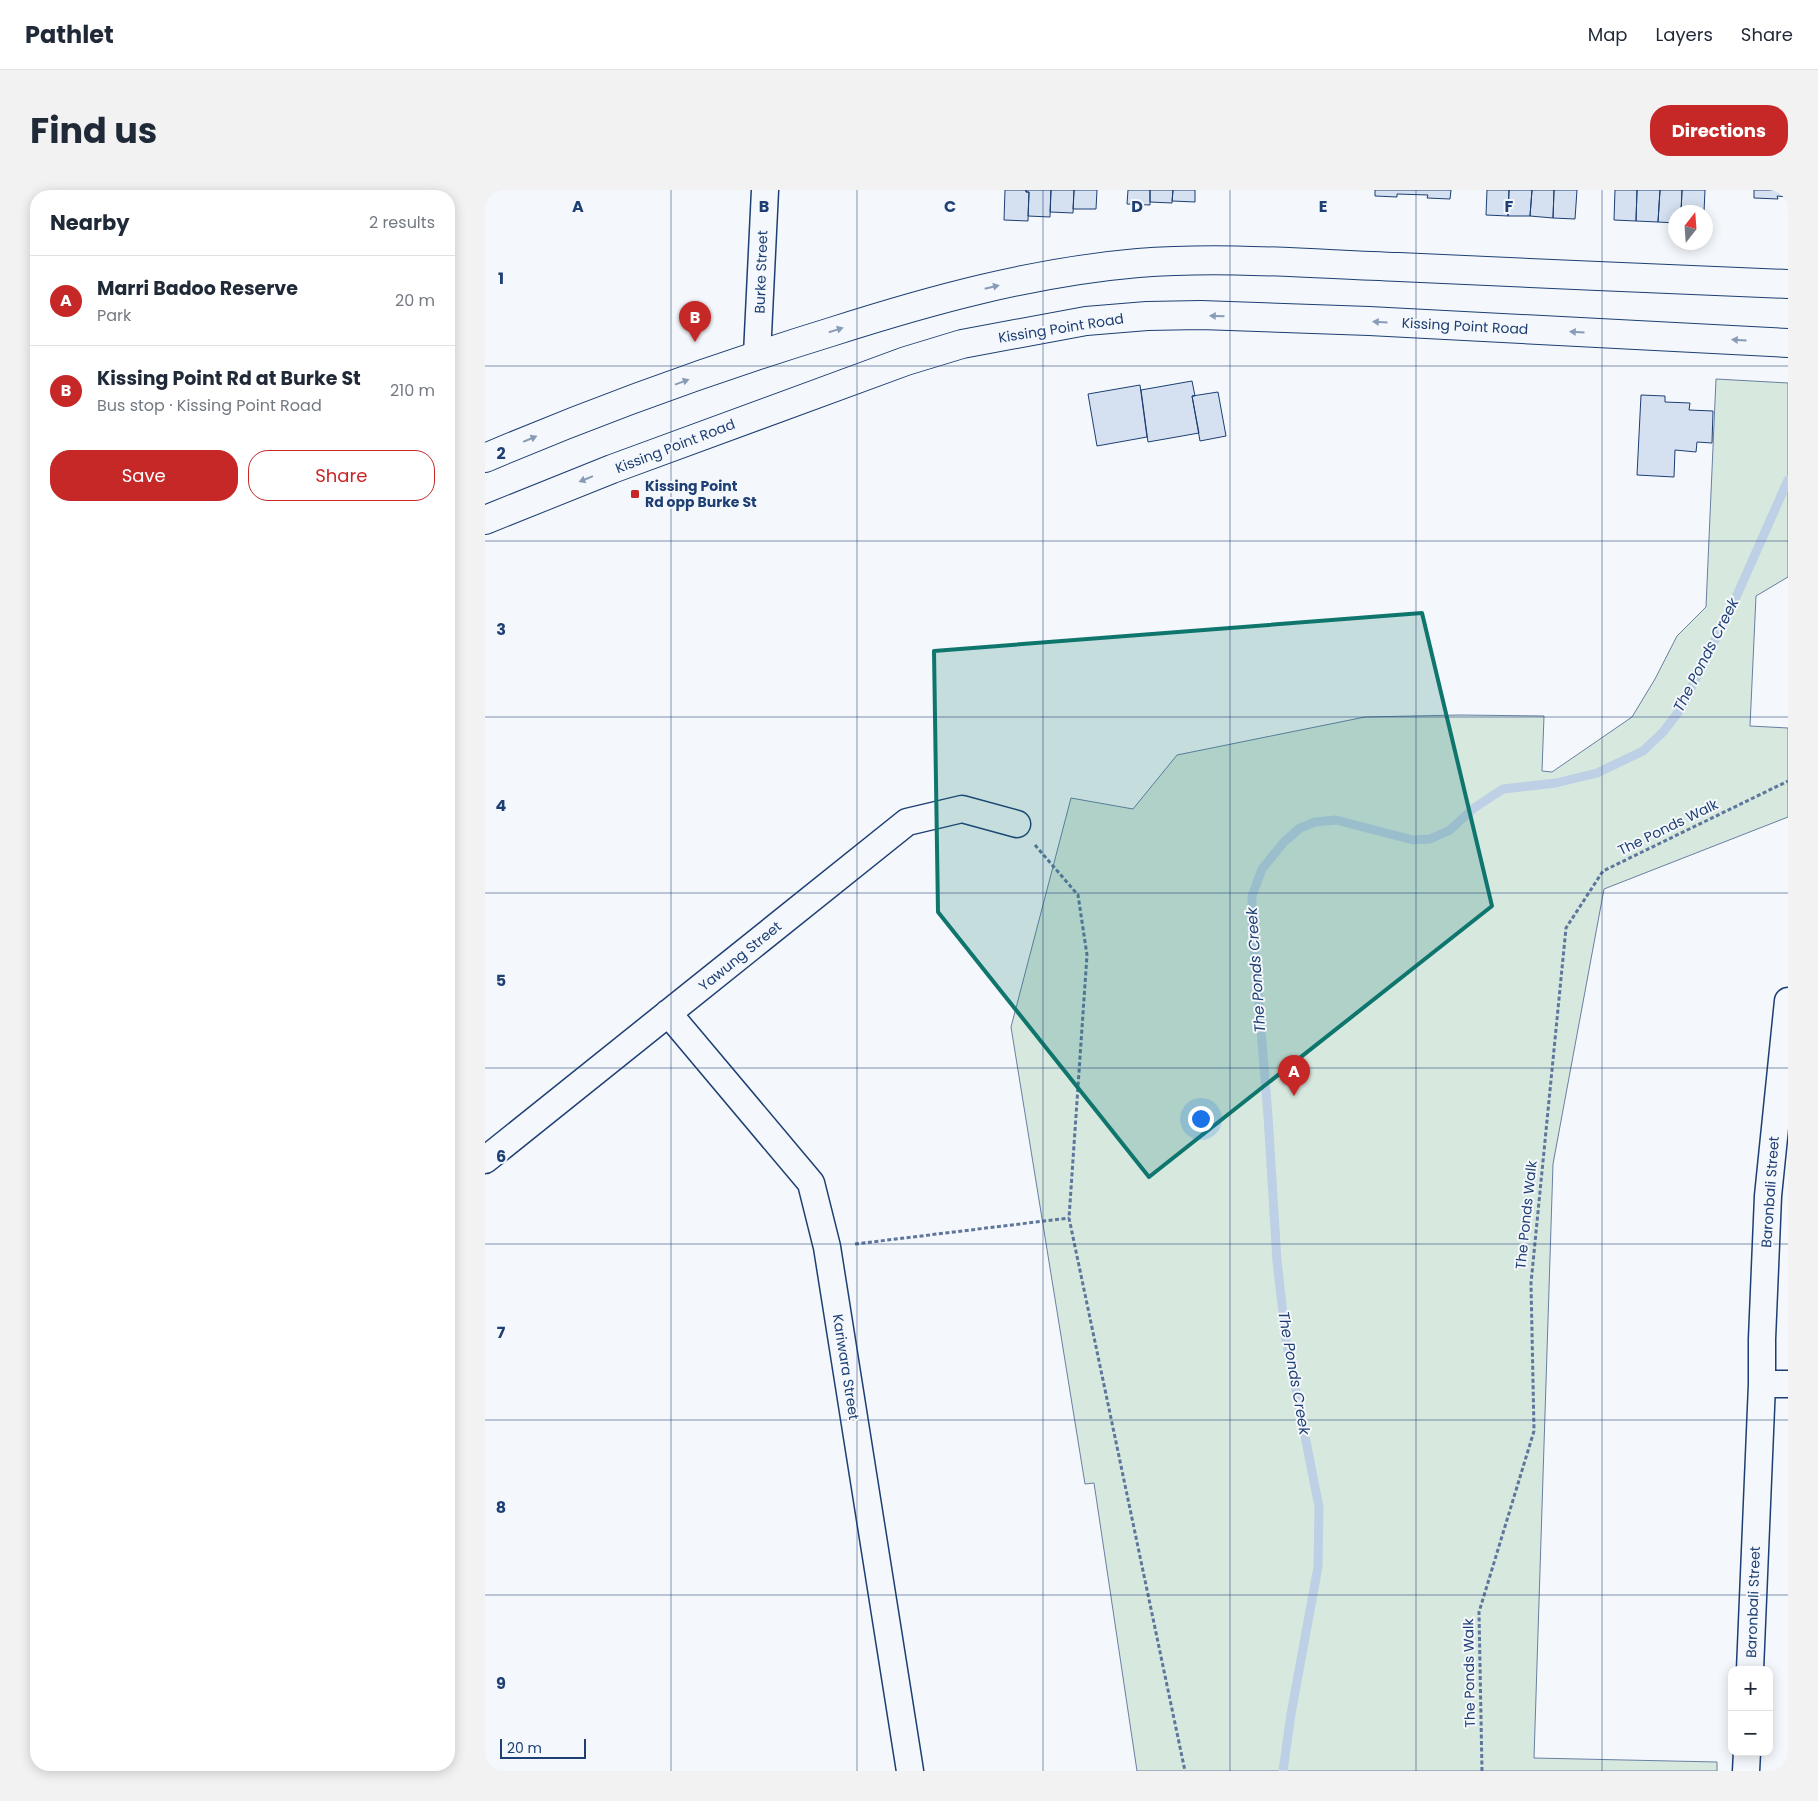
<!DOCTYPE html>
<meta charset="utf-8">
<style>
body{margin:0;font-family:Poppins,sans-serif;background:#f2f2f3;color:#1f2937}
.controls{position:absolute;right:15px;bottom:15px;display:grid;overflow:hidden;border-radius:10px;box-shadow:0 2px 12px #0003}
.controls button{width:45px;height:45px;display:grid;place-items:center;padding:0;border:0;border-bottom:1px solid #e0e1e3;background:#fff;color:#1f2937;font:25px sans-serif}
.compass{position:absolute;left:1183px;top:15px;width:45px;height:45px;border-radius:50%;background:#fff;box-shadow:0 2px 12px #0003;rotate:17deg}
.scale{position:absolute;left:15px;bottom:12px;width:86px;box-sizing:border-box;padding-left:5px;border:2px solid #1d3f73;border-top:0;font-size:14px;line-height:18px;white-space:nowrap;color:#1d3f73;-webkit-text-stroke:4px #f4f7fb;paint-order:stroke}
.you{position:absolute;left:715px;top:928px;width:18px;height:18px;margin:-12px;border:4px solid #fff;border-radius:50%;background:#1a73e8;box-shadow:0 0 0 8px #1a73e833}
.badge{display:grid;place-items:center;width:32px;height:32px;border-radius:50%;background:#c62828;color:#fff;font-size:16px;font-weight:700}
.pin{position:absolute;translate:-50% -41px;filter:drop-shadow(0 1px 2px #0008)}
.pin::after{content:'';position:absolute;top:26px;width:18px;height:15px;background:inherit;clip-path:polygon(0 0,100% 0,50% 100%)}
.list{margin:0;padding:0;list-style:none}
h2{display:flex;justify-content:space-between;align-items:center;height:65px;margin:0;padding:0 20px;font-size:21px}
h2 small{font-size:16px;font-weight:400;color:#747a83}
.list li{display:grid;grid-template-columns:32px 1fr auto;gap:15px;align-items:center;box-sizing:border-box;height:90px;padding:0 20px;border-top:1px solid #e0e1e3}
.list b{display:block;font-size:19px;white-space:nowrap}
.list p{margin:0;font-size:16px;white-space:nowrap;color:#747a83}
.list em{font-size:16px;font-style:normal;color:#747a83}
.actions{display:flex;gap:10px;padding:15px 20px}
.actions a{flex:1;padding:11px 0;border:1px solid #c62828;border-radius:20px;text-align:center;font-size:18px;color:#c62828}
.actions .main{background:#c62828;color:#fff}
.map{position:relative;flex:none;width:1303px;height:1581px;overflow:hidden;border-radius:20px}
header{display:flex;align-items:center;gap:30px;box-sizing:border-box;height:70px;padding:0 25px;background:#fff;border-bottom:1px solid #e0e1e3}
header strong{font-size:24px}
nav{display:flex;gap:28px;margin-inline-start:auto;font-size:18px}
.intro{display:flex;align-items:center;justify-content:space-between;box-sizing:border-box;height:120px;padding:0 30px}
h1{margin:0;font-size:35px}
.button{padding:12px 22px;border-radius:20px;background:#c62828;color:#fff;font-size:18px;font-weight:700}
main{display:flex;gap:30px;padding:0 30px}
aside{flex:1;background:#fff;border-radius:20px;box-shadow:0 2px 12px #0003}
.map>svg:first-child{display:block}
</style>
<header>
<strong>Pathlet</strong>
<nav><a>Map</a><a>Layers</a><a>Share</a></nav>
</header>
<div class="intro"><h1>Find us</h1><a class="button">Directions</a></div>
<main>
<aside>
<h2>Nearby<small>2 results</small></h2>
<ul class="list">
<li><span class="badge">A</span><div><b>Marri Badoo Reserve</b><p>Park</p></div><em>20 m</em></li>
<li><span class="badge">B</span><div><b>Kissing Point Rd at Burke St</b><p>Bus stop · Kissing Point Road</p></div><em>210 m</em></li>
</ul>
<div class="actions"><a class="main">Save</a><a>Share</a></div>
</aside>
<div class="map">
<svg width="1303" height="1581" viewBox="0 0 1303 1581">
<rect width="100%" height="100%" fill="#f4f7fb"/>
<path fill="#d7e8df" stroke="#687fa3" d="M 1231,189 L 1303,193 L 1303,387 L 1271,406 L 1265,536 L 1303,538 L 1303,627 L 1119,699 L 1068,974 L 1049,1568 L 1232,1572 L 1232,1581 L 652,1581 L 609,1293 L 600,1294 L 526,837 L 586,608 L 648,619 L 692,565 L 880,527 L 975,525 L 1059,526 L 1057,581 L 1067,582 L 1147,527 L 1170,489 L 1192,446 L 1221,417 Z"/>
<g fill="none" stroke-linecap="round" stroke-linejoin="round">
<path stroke="#bed0e5" stroke-width="9" d="M 798,1581 L 806,1524 L 833,1377 L 834,1317 L 801,1150 L 792,1071 L 783,926 L 767,729 L 767,706 L 777,679 L 799,652 L 815,638 L 830,632 L 851,630 L 928,650 L 945,649 L 965,640 L 989,618 L 1018,599 L 1071,593 L 1112,583 L 1158,561 L 1178,542 L 1195,520 L 1248,414 L 1303,290"/>
</g>
<path fill="#d5e0f0" stroke="#1d3f73" d="M 520,0 L 541,0 L 541,2 L 544,2 L 543,31 L 519,30 Z
M 541,0 L 566,0 L 565,27 L 543,26 L 544,2 L 541,2 Z
M 566,0 L 589,0 L 588,23 L 565,22 Z
M 589,0 L 612,0 L 611,19 L 588,19 Z
M 643,0 L 665,0 L 665,15 L 642,14 Z
M 665,0 L 688,0 L 687,13 L 665,12 Z
M 688,0 L 710,0 L 710,12 L 687,11 Z
M 890,0 L 966,0 L 965,9 L 942,8 L 943,5 L 912,4 L 912,7 L 890,6 Z
M 1002,0 L 1024,0 L 1023,26 L 1001,25 Z
M 1024,0 L 1047,0 L 1045,26 L 1023,26 Z
M 1047,0 L 1069,0 L 1068,28 L 1045,26 Z
M 1069,0 L 1092,0 L 1090,29 L 1068,28 Z
M 1130,0 L 1152,0 L 1151,31 L 1129,30 Z
M 1152,0 L 1175,0 L 1173,32 L 1151,31 Z
M 1175,0 L 1197,0 L 1196,22 L 1190,22 L 1190,33 L 1173,32 Z
M 1197,0 L 1220,0 L 1219,22 L 1196,22 Z
M 1269,0 L 1303,0 L 1303,7 L 1292,6 L 1293,9 L 1269,8 Z
M 707,191 L 710,206 L 707,206 L 714,243 L 663,252 L 656,200 Z
M 655,195 L 662,247 L 612,256 L 603,204 Z
M 733,202 L 741,246 L 715,251 L 707,206 Z
M 1156,205 L 1180,206 L 1180,212 L 1205,213 L 1204,220 L 1228,221 L 1227,253 L 1212,252 L 1211,262 L 1190,260 L 1189,287 L 1152,285 Z"/>
<g fill="none" stroke-linecap="round" stroke-linejoin="round">
<defs>
<path id="street" d="M 272,165 L 280,0
M 183,823 L 326,993 L 342,1057 L 425,1581
M 0,970 L 422,632 L 477,619 L 532,634
M 1277,1194 L 1303,1194
M 1265,1480 L 1277,1194 L 1277,1149 L 1283,1006 L 1303,811
M 1261,1581 L 1262,1562"/>
<path id="primary" d="M 0,268 C 113,220 229,178 346,142 C 446,110 548,82 653,73 C 740,66 827,74 914,77 C 1044,83 1173,89 1303,94
M 0,330 L 127,279 L 421,171 L 477,154 L 601,131 L 662,126 L 716,125 L 884,131 L 1303,153"/>
</defs>
<use href="#street" stroke="#1d3f73" stroke-width="29"/>
<use href="#primary" stroke="#1d3f73" stroke-width="30"/>
<path stroke="#5e769c" stroke-width="3" stroke-dasharray="4 2.5" stroke-linecap="butt" d="M 550,655 L 593,705 L 602,765 L 584,1028 L 700,1581
M 370,1054 L 584,1028
M 997,1581 L 994,1422 L 1049,1241 L 1046,1093 L 1081,738 L 1118,681 L 1303,591"/>
<use href="#street" stroke="#f4f7fb" stroke-width="26"/>
<use href="#primary" stroke="#f4f7fb" stroke-width="28"/>
</g>
<defs><path id="oneway-solid" d="M-6-.8H1V-3.2L6.5 0L1 3.2V.8H-6Z" transform="scale(1.25)"/></defs>
<g fill="#889bb7">
<use href="#oneway-solid" transform="translate(507 97) rotate(-13)"/>
<use href="#oneway-solid" transform="translate(732 126) rotate(-178)"/>
<use href="#oneway-solid" transform="translate(895 132) rotate(-177)"/>
<use href="#oneway-solid" transform="translate(351 140) rotate(-17)"/>
<use href="#oneway-solid" transform="translate(1092 142) rotate(-177)"/>
<use href="#oneway-solid" transform="translate(1254 150) rotate(-177)"/>
<use href="#oneway-solid" transform="translate(197 192) rotate(-20)"/>
<use href="#oneway-solid" transform="translate(45 249) rotate(-23)"/>
<use href="#oneway-solid" transform="translate(101 289) rotate(158)"/>
</g>
<path fill="#0f766e" fill-opacity="0.2" stroke="#0f766e" stroke-width="4" stroke-linejoin="round" d="M 937,423 L 1007,716 L 664,987 L 453,722 L 449,461 Z"/>
<path fill="none" stroke="#1d3f73" stroke-width="1" stroke-opacity="0.55" d="M 186,0 L 186,1581M 372,0 L 372,1581M 558,0 L 558,1581M 745,0 L 745,1581M 931,0 L 931,1581M 1117,0 L 1117,1581M 0,176 L 1303,176M 0,351 L 1303,351M 0,527 L 1303,527M 0,703 L 1303,703M 0,878 L 1303,878M 0,1054 L 1303,1054M 0,1230 L 1303,1230M 0,1405 L 1303,1405"/>
<rect fill="#c62828" stroke="#f4f7fb" stroke-width="2" x="145" y="299" width="10" height="10" rx="2.5"/>
<g text-anchor="middle" stroke-width="4" stroke-linejoin="round" paint-order="stroke">
<g font-size="14" fill="#1d3f73" stroke="#f4f7fb">
<text transform="translate(276 82) rotate(-88)" y="5">Burke Street</text>
<text transform="translate(980 136) rotate(3)" y="5">Kissing Point Road</text>
<text transform="translate(576 138) rotate(-9)" y="5">Kissing Point Road</text>
<text transform="translate(190 256) rotate(-21)" y="5">Kissing Point Road</text>
<text transform="translate(1183 637) rotate(-26)" y="5">The Ponds Walk</text>
<text transform="translate(255 766) rotate(-39)" y="5">Yawung Street</text>
<text transform="translate(1285 1002) rotate(-86)" y="5">Baronbali Street</text>
<text transform="translate(1041 1025) rotate(-84)" y="5">The Ponds Walk</text>
<text transform="translate(361 1177) rotate(81)" y="5">Kariwara Street</text>
<text transform="translate(1268 1412) rotate(-88)" y="5">Baronbali Street</text>
<text transform="translate(984 1483) rotate(-91)" y="5">The Ponds Walk</text>
</g>
<g font-size="14" font-weight="bold" fill="#1d3f73" stroke="#f4f7fb" text-anchor="start">
<text x="160" y="301">Kissing Point<tspan x="160" dy="16">Rd opp Burke St</tspan></text>
</g>
<g font-size="15" font-style="italic" fill="#1d3f73" stroke="#f4f7fb">
<text transform="translate(1221 465) rotate(-63)" y="5">The Ponds Creek</text>
<text transform="translate(771 780) rotate(-94)" y="5">The Ponds Creek</text>
<text transform="translate(809 1183) rotate(80)" y="5">The Ponds Creek</text>
</g>
</g>
<g font-size="16" text-anchor="middle" font-weight="bold" fill="#1d3f73" stroke="#f4f7fb" stroke-width="4" stroke-linejoin="round" paint-order="stroke">
<text x="93" y="22">A</text>
<text x="279" y="22">B</text>
<text x="465" y="22">C</text>
<text x="652" y="22">D</text>
<text x="838" y="22">E</text>
<text x="1024" y="22">F</text>
<text x="16" y="94">1</text>
<text x="16" y="269">2</text>
<text x="16" y="445">3</text>
<text x="16" y="621">4</text>
<text x="16" y="796">5</text>
<text x="16" y="972">6</text>
<text x="16" y="1148">7</text>
<text x="16" y="1323">8</text>
<text x="16" y="1499">9</text>
</g>
</svg>
<div class="controls">
<button>+</button>
<button>−</button>
</div>
<svg class="compass" viewBox="-18 -18 36 36"><path d="M0-13l5 13h-10z" fill="#e53935"/><path d="M0 13l5-13h-10z" fill="#747a83"/></svg>
<div class="scale">20 m</div>
<div class="you"></div>
<div class="pin badge" style="left:809px;top:906px">A</div>
<div class="pin badge" style="left:210px;top:152px">B</div>
</div>
</main>
